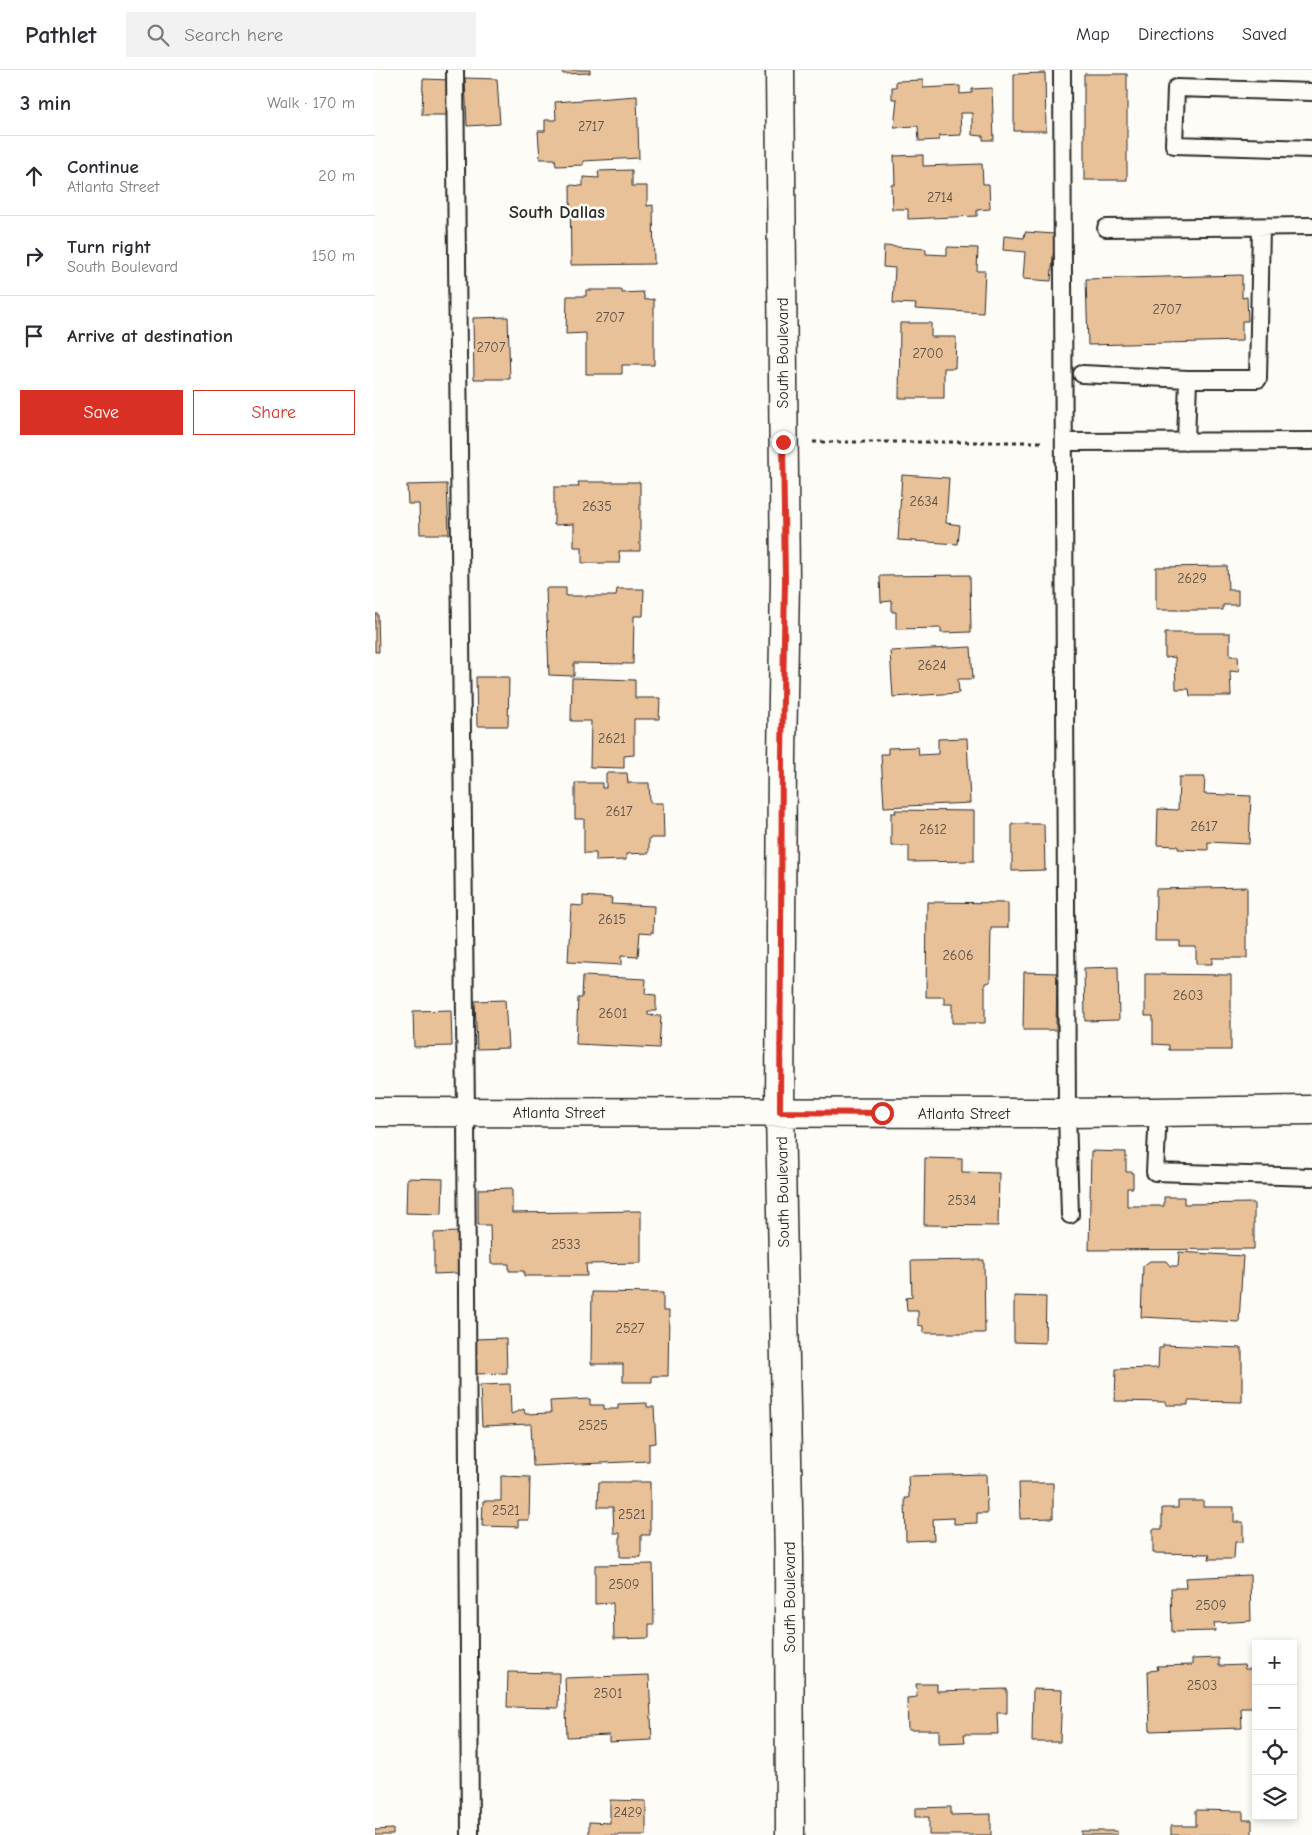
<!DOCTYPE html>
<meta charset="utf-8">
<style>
body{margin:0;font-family:"Comic Neue",sans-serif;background:#f2f2f3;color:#2b2b33}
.controls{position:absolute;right:15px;bottom:15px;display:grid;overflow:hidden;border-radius:0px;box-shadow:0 2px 8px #0003}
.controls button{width:45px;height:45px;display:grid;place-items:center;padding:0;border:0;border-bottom:1px solid #e1e1e2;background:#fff;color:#2b2b33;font:25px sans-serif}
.stop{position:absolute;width:15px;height:15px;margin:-11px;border:4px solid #d93025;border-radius:50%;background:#fff}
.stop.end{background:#d93025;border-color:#fff;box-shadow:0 1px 5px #0008}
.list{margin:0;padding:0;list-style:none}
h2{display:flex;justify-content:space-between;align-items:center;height:65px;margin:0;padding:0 20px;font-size:21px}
h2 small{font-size:16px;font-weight:400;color:#7c7c81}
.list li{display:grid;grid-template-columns:32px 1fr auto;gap:15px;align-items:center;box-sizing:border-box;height:80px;padding:0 20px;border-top:1px solid #e1e1e2}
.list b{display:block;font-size:19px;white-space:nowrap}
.list p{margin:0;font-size:16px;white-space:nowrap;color:#7c7c81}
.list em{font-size:16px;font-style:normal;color:#7c7c81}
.actions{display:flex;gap:10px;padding:15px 20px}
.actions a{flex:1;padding:11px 0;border:1px solid #d93025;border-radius:0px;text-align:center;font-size:18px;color:#d93025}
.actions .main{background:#d93025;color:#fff}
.icon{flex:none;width:28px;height:28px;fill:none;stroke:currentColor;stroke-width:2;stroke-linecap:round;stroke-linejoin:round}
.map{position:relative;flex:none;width:937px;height:1765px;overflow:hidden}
header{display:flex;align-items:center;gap:30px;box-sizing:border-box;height:70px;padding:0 25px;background:#fff;border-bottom:1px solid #e1e1e2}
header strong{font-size:24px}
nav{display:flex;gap:28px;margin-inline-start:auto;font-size:18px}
.search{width:350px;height:45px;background:#f2f2f3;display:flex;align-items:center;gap:12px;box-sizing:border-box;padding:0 18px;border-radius:0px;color:#7c7c81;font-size:19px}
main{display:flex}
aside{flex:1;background:#fff}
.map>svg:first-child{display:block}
</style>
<header>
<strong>Pathlet</strong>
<div class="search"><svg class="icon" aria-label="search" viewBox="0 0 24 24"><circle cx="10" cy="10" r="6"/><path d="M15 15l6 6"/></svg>Search here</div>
<nav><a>Map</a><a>Directions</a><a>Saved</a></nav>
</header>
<main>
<aside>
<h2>3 min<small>Walk · 170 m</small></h2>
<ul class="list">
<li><svg class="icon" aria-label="ahead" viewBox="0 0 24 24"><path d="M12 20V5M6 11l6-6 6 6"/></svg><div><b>Continue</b><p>Atlanta Street</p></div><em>20 m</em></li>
<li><svg class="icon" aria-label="right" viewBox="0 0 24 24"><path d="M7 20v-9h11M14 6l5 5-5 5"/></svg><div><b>Turn right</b><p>South Boulevard</p></div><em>150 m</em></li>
<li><svg class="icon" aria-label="arrive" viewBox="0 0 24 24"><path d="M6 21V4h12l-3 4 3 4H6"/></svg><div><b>Arrive at destination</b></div></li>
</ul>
<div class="actions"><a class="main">Save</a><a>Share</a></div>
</aside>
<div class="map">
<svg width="937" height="1765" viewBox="0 0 937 1765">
<rect width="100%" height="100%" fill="#fdfcf7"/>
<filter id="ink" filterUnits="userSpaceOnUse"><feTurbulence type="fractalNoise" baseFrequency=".02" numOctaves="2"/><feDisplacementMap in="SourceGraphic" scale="10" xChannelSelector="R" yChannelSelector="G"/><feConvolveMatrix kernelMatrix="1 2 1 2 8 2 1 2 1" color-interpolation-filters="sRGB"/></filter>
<g filter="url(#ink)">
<path fill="#e9c199" stroke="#2b2b2b" d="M 187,0 L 215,0 L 215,3 L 188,4 Z
M 670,3 L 671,61 L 639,61 L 639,4 Z
M 709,4 L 752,4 L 752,110 L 709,110 Z
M 90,8 L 122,9 L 125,54 L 92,56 Z
M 48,9 L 76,10 L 75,45 L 47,45 Z
M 548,10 L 548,18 L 585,16 L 585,24 L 597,23 L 597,19 L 617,18 L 619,70 L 608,70 L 608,66 L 597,65 L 597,43 L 585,43 L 586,65 L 564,66 L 564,70 L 544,71 L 543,56 L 519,57 L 522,29 L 517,29 L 517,17 L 521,17 L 521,11 Z
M 262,26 L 264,88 L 208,91 L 208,95 L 181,96 L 180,89 L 165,89 L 163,61 L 170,61 L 170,50 L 181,50 L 180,32 Z
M 548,85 L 548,96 L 607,94 L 608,114 L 614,114 L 615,139 L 602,140 L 602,146 L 533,149 L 533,139 L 517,139 L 516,114 L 520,114 L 519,86 Z
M 257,100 L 257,116 L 272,116 L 272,136 L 278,135 L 279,194 L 196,195 L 195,115 L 208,116 L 208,107 L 224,108 L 223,101 Z
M 650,162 L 680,164 L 676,211 L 648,209 L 650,182 L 628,180 L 629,166 L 649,168 Z
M 509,176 L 551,179 L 551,184 L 572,185 L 572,177 L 603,178 L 602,201 L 610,201 L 608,243 L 540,239 L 541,234 L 518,233 L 520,198 L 508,197 Z
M 867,205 L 867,228 L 872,227 L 873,251 L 867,251 L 867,271 L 713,275 L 711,209 Z
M 211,220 L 247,220 L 247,223 L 268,222 L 270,230 L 279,229 L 279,295 L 247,295 L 247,304 L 211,304 L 211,263 L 191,264 L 192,226 L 211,226 Z
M 133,247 L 135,309 L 99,309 L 98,248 Z
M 525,253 L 556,253 L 556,267 L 581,267 L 580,298 L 569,298 L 569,328 L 524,328 Z
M 527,405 L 574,408 L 571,453 L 585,455 L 583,474 L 523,470 Z
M 203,412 L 265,412 L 265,481 L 244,481 L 245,493 L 207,493 L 207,477 L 199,477 L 199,454 L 179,455 L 179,417 L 204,417 Z
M 72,414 L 74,464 L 45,464 L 44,434 L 33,434 L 32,415 Z
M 852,496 L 853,520 L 863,520 L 863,535 L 848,535 L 848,540 L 781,540 L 781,497 Z
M 595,505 L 596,562 L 566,563 L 566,558 L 521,559 L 521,542 L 517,542 L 517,531 L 506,532 L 505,506 Z
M 171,518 L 191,518 L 191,526 L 241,526 L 242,519 L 269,519 L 268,546 L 259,546 L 258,594 L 199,593 L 199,606 L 174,605 Z
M 0,544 L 3,544 L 4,582 L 0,582 Z
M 790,563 L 855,563 L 855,586 L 863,586 L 864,602 L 855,601 L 856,626 L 815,626 L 814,619 L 801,619 L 800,587 L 790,588 Z
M 596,577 L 598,609 L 583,609 L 584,623 L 518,627 L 515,581 Z
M 101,607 L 134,607 L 133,656 L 102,656 Z
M 197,608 L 260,610 L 260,628 L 285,628 L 284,649 L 259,649 L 259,685 L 249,686 L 249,698 L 215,697 L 216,651 L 196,651 Z
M 592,668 L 595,733 L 509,737 L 506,684 L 513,684 L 513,678 L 543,677 L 544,685 L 563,684 L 563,669 Z
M 231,703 L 252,703 L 253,713 L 274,713 L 275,733 L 288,733 L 289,768 L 274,768 L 274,783 L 251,784 L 251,790 L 221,791 L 221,783 L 209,783 L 209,749 L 200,749 L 200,713 L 227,713 L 227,718 L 231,718 Z
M 804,707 L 830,707 L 829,724 L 876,726 L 874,774 L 833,772 L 833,780 L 803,779 L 803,776 L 782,775 L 783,739 L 803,740 Z
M 520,740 L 599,741 L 599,791 L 534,792 L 534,776 L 516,776 L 516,743 L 521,743 Z
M 637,754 L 669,754 L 670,800 L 637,801 Z
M 872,817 L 872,888 L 837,888 L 837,894 L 821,894 L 821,877 L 805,877 L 805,871 L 780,871 L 781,819 Z
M 208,826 L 237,828 L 236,834 L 279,836 L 278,863 L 265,862 L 263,887 L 246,886 L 246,895 L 193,892 L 196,835 L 208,836 Z
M 552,832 L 633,833 L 633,858 L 616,858 L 615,912 L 610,913 L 610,953 L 577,953 L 577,934 L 569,934 L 569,927 L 551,927 Z
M 743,897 L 744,950 L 710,951 L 709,898 Z
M 649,902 L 682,903 L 681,960 L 648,960 Z
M 770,904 L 856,905 L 856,980 L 794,980 L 794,975 L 778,974 L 778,946 L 770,946 Z
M 208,906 L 271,909 L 270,924 L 281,925 L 281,941 L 273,941 L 273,945 L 286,946 L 284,978 L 201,974 L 203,928 L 207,928 Z
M 130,930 L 133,978 L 102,979 L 100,931 Z
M 76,940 L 77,976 L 39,977 L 38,941 Z
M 716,1081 L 751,1082 L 751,1102 L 758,1102 L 758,1118 L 752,1118 L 752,1136 L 789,1136 L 789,1127 L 809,1127 L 809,1134 L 879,1133 L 879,1179 L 714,1180 Z
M 550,1088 L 587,1089 L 587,1102 L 624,1103 L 623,1156 L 549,1155 Z
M 32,1108 L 68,1109 L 67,1144 L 31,1143 Z
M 137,1118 L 137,1143 L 266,1141 L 266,1193 L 211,1194 L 212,1206 L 149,1206 L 149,1201 L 134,1201 L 134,1194 L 116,1194 L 115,1155 L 103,1155 L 103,1119 Z
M 83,1162 L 83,1203 L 59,1204 L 59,1163 Z
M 804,1182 L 868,1186 L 864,1252 L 766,1247 L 768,1196 L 775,1191 L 791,1191 L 795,1196 L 803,1196 Z
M 609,1190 L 610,1263 L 548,1263 L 548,1256 L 543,1255 L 543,1241 L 532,1241 L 531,1228 L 537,1227 L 536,1191 Z
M 217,1222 L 288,1223 L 288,1241 L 294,1241 L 293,1306 L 277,1306 L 277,1312 L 248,1312 L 248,1294 L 216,1294 Z
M 639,1226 L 671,1227 L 670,1273 L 639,1272 Z
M 131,1268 L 132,1303 L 101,1304 L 100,1269 Z
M 788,1275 L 867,1278 L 867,1332 L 813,1331 L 813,1335 L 791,1335 L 791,1332 L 740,1331 L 741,1299 L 783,1298 L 784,1278 L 788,1278 Z
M 135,1314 L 136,1344 L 149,1339 L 150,1344 L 176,1343 L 175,1331 L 215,1329 L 215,1335 L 229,1335 L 229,1339 L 243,1339 L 243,1334 L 272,1333 L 272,1337 L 279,1337 L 281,1373 L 274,1374 L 274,1391 L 158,1396 L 156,1354 L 107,1356 L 105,1315 Z
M 611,1404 L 612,1443 L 602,1443 L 602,1453 L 579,1454 L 579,1448 L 558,1449 L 559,1470 L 531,1471 L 530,1428 L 534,1428 L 533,1406 Z
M 126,1406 L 155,1407 L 154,1450 L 143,1450 L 143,1457 L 107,1456 L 108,1431 L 126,1431 Z
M 224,1412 L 275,1412 L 275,1465 L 266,1465 L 266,1487 L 245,1487 L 245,1463 L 239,1463 L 238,1437 L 223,1437 Z
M 644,1413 L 678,1413 L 678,1448 L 645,1449 Z
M 803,1431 L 828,1431 L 828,1437 L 859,1437 L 859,1452 L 868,1452 L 868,1472 L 860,1472 L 859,1489 L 834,1489 L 835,1484 L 778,1483 L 778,1459 L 787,1459 L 787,1438 L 803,1438 Z
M 278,1494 L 279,1554 L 274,1554 L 274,1568 L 239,1569 L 238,1533 L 220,1534 L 220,1495 Z
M 875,1505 L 876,1551 L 839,1553 L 840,1561 L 797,1562 L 796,1518 L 811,1518 L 810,1508 Z
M 844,1588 L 844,1596 L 869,1595 L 870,1599 L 878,1599 L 881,1638 L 866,1638 L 867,1658 L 775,1661 L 773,1601 L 783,1600 L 782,1596 L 817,1595 L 817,1589 Z
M 133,1602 L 184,1603 L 183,1638 L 132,1637 Z
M 274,1605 L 277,1670 L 234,1672 L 234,1665 L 192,1667 L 190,1608 Z
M 541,1614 L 562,1614 L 562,1621 L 632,1619 L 632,1643 L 622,1643 L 623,1664 L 589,1664 L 590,1672 L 564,1673 L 564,1660 L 533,1660 L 532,1628 L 542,1627 Z
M 658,1619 L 687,1620 L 685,1672 L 657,1672 Z
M 235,1730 L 271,1731 L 271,1765 L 214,1765 L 214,1752 L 235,1753 Z
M 576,1737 L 576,1745 L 616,1744 L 616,1765 L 554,1765 L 554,1747 L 540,1747 L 540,1738 Z
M 821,1740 L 868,1741 L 868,1750 L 877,1750 L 877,1765 L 796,1765 L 796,1756 L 821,1756 Z
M 18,1759 L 18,1765 L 0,1765 L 0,1760 Z
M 706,1761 L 742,1761 L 742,1765 L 706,1765 Z"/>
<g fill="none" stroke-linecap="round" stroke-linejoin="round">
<defs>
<path id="lane" d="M 80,0 L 91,1042 L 95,1765
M 687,0 L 692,1043 L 695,1145
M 937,22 L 801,18 L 799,75 L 937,79
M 731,158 L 937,156
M 707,304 L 813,309
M 689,372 L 937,371
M 811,372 L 813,309 L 883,309 L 886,157
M 783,1042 L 780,1102 L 937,1107"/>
<path id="street" d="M 405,0 L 410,511 L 407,686 L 405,1042 L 414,1488 L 415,1765
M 0,1042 L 692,1043 L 937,1040"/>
</defs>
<use href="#lane" stroke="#2b2b2b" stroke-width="20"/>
<use href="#street" stroke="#2b2b2b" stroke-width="31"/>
<path stroke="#2b2b2b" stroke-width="3" stroke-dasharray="4 4" stroke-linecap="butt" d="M 438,372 L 666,372"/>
<use href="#lane" stroke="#fdfcf7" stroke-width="16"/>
<use href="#street" stroke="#fdfcf7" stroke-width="28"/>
</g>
</g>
<g fill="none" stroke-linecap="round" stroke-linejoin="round" filter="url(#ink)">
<path stroke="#d93025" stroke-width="6" d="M 408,372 L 410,511 L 407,686 L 405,1042 L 507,1043"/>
</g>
<g text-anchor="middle" stroke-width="5" stroke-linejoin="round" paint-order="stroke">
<g font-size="14" fill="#5a5046">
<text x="216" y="61">2717</text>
<text x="565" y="132">2714</text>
<text x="792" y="244">2707</text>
<text x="235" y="252">2707</text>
<text x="116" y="282">2707</text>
<text x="553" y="288">2700</text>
<text x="549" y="436">2634</text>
<text x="222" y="441">2635</text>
<text x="817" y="513">2629</text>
<text x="557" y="600">2624</text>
<text x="237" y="673">2621</text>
<text x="244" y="746">2617</text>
<text x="829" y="761">2617</text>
<text x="558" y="764">2612</text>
<text x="237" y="854">2615</text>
<text x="583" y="890">2606</text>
<text x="813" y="930">2603</text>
<text x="238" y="948">2601</text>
<text x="587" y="1135">2534</text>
<text x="191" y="1179">2533</text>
<text x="255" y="1263">2527</text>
<text x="218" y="1360">2525</text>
<text x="131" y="1445">2521</text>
<text x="257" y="1449">2521</text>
<text x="249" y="1519">2509</text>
<text x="836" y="1540">2509</text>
<text x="827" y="1620">2503</text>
<text x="233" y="1628">2501</text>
<text x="253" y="1747">2429</text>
</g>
<g font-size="16" fill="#2b2b2b" stroke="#fdfcf7">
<text transform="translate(407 283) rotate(-90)" y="6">South Boulevard</text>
<text x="184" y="1048">Atlanta Street</text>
<text x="589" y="1049">Atlanta Street</text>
<text transform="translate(407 1122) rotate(-91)" y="6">South Boulevard</text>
<text transform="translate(414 1527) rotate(-90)" y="6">South Boulevard</text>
</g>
<g font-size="18" font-weight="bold" fill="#2b2b2b" stroke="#fdfcf7">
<text x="182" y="148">South Dallas</text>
</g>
</g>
</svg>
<div class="controls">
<button>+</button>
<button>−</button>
<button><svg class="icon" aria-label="locate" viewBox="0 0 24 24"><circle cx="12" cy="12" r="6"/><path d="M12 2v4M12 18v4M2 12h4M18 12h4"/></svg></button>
<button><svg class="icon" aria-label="layers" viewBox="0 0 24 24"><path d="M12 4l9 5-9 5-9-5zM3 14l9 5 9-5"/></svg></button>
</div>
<div class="stop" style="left:507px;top:1043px"></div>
<div class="stop end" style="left:408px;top:372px"></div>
</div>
</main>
